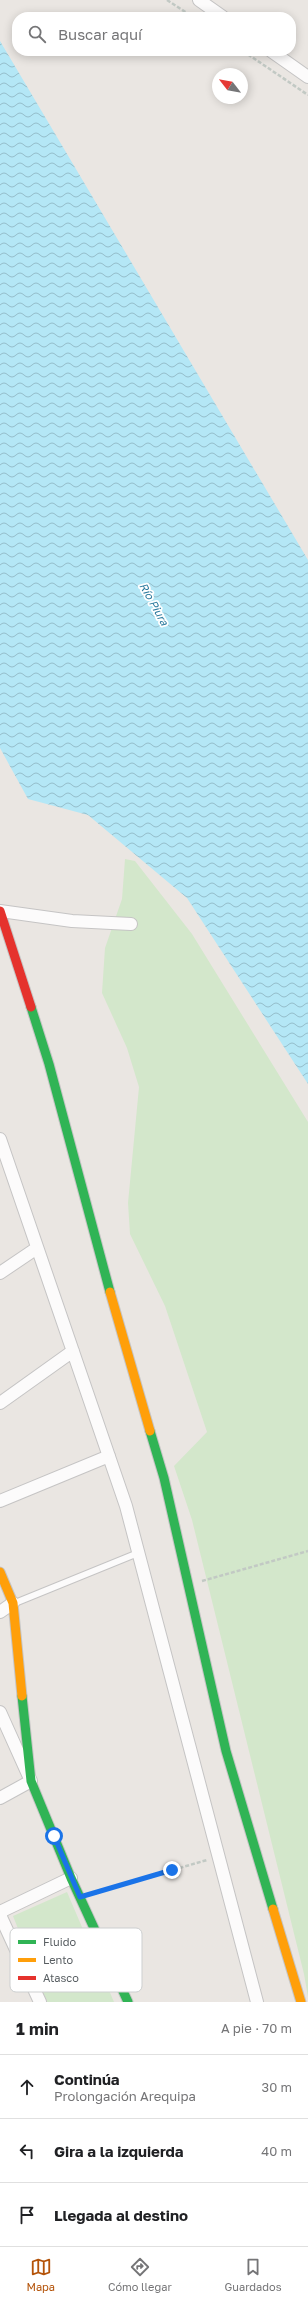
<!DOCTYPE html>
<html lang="es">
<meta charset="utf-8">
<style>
body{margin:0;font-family:"Golos Text",sans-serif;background:#f6f6f6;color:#202124}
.compass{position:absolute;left:212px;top:68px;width:36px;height:36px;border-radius:50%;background:#fff;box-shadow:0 2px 10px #0003;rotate:301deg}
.stop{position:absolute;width:12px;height:12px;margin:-9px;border:3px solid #1a73e8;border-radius:50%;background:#fff}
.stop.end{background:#1a73e8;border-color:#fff;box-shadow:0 1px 4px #0008}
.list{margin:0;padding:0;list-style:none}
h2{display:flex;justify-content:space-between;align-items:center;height:52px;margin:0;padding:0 16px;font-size:17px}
h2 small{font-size:13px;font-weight:400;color:#757577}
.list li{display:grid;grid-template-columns:26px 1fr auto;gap:12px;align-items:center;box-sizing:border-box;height:64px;padding:0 16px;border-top:1px solid #e0e0e0}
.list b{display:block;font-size:15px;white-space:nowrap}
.list p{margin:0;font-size:13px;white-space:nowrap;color:#757577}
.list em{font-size:13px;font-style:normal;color:#757577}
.icon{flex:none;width:22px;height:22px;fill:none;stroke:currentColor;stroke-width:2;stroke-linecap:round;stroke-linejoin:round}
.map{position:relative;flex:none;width:308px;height:2002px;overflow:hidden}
.search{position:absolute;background:#fff;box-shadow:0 2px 10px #0003;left:12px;right:12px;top:12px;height:44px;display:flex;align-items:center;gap:10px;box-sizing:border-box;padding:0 14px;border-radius:16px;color:#757577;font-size:15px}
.sheet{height:244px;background:#fff}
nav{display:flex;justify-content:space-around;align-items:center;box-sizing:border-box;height:56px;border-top:1px solid #e0e0e0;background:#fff;font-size:11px;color:#757577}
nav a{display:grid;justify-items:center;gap:2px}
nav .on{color:#b45309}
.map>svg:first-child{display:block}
</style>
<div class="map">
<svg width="308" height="2002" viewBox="0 0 308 2002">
<defs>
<pattern id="water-waves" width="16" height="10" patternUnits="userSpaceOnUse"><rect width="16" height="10" fill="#b4e7f6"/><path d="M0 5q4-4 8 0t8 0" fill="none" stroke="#95becb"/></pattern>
</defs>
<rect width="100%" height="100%" fill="#eae6e2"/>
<path fill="#d3e7cb" d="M 125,859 L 135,861 L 192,934 L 308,1122 L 308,1997 L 304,1974 L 192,1520 L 174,1466 L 207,1432 L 165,1306 L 130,1234 L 128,1203 L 139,1087 L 127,1048 L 102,993 L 105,948 L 122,899 Z
M 67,1892 L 114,2002 L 47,2002 L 13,1916 Z"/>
<path fill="url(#water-waves)" d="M 0,41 L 308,560 L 308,1084 L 187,898 L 88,815 L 28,799 L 0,748 Z"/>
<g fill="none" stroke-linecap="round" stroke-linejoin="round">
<defs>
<path id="lane" d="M 15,1603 L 138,1553"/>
<path id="street" d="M 199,0 L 223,17
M 271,51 L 308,77
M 0,911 L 72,921 L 131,924
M 0,1139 L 126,1506 L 257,2002
M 0,1273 L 37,1248
M 0,1403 L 73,1351
M 0,1501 L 109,1456
M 0,1612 L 13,1603
M 0,1712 L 31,1781 L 0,1798
M 0,1912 L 71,1878
M 0,1915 L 40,2002"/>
<path id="fast" d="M 31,1007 L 49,1064 L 110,1292
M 150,1431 L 164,1478 L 226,1751 L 273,1909
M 22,1696 L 31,1781 L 71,1878 L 128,2002"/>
<path id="slow" d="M 110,1292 L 150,1431
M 0,1572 L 13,1603 L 22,1696
M 273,1909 L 301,2002"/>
<path id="jam" d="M 0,911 L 31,1007"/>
</defs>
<use href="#lane" stroke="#c5c4c4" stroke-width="8"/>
<use href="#street" stroke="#c5c4c4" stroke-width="14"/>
<use href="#fast" stroke="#c6c5c5" stroke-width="11"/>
<use href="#slow" stroke="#c6c5c5" stroke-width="11"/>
<use href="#jam" stroke="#c6c5c5" stroke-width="11"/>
<path stroke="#c2c9c4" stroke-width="2.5" stroke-dasharray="4 2" stroke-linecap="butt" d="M 167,0 L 193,17
M 243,51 L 308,95
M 202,1581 L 308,1551
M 93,1893 L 207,1860"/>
<use href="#lane" stroke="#fcfbfb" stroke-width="6"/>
<use href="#street" stroke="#fcfbfb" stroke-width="12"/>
<use href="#fast" stroke="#30b455" stroke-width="9"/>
<use href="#slow" stroke="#ff9f0a" stroke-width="9"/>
<use href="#jam" stroke="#e5322d" stroke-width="9"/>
</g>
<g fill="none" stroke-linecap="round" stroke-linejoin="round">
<path stroke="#1a73e8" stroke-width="5" d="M 54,1836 L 80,1897 L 172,1870"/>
</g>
<g text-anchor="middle" stroke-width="3.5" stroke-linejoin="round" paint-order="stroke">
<g font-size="11" font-style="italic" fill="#2b7a9e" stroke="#fff">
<text transform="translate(154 604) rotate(61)" y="4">Río Piura</text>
</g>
</g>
<rect x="10" y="1928" width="132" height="64" rx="6" fill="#fff" stroke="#cdcfd0" stroke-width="1"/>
<rect x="18" y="1940" width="18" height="4" fill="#30b455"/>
<rect x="18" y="1958" width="18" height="4" fill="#ff9f0a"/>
<rect x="18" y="1976" width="18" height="4" fill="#e5322d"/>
<g font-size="11" fill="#585e62">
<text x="43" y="1946">Fluido</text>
<text x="43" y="1964">Lento</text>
<text x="43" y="1982">Atasco</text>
</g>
</svg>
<svg class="compass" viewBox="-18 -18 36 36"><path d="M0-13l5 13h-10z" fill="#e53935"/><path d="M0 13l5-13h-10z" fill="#757577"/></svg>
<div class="stop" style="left:54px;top:1836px"></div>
<div class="stop end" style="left:172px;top:1870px"></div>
<div class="search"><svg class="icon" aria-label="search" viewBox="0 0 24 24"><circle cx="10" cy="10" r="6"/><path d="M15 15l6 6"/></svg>Buscar aquí</div>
</div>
<section class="sheet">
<h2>1 min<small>A pie · 70 m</small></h2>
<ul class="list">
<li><svg class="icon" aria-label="ahead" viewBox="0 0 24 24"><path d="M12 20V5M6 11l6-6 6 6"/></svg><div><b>Continúa</b><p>Prolongación Arequipa</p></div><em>30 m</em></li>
<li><svg class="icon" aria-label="left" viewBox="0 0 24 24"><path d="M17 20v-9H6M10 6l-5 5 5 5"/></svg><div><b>Gira a la izquierda</b></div><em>40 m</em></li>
<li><svg class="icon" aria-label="arrive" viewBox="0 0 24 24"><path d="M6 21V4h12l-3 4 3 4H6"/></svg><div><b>Llegada al destino</b></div></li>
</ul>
</section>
<nav>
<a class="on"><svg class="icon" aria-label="map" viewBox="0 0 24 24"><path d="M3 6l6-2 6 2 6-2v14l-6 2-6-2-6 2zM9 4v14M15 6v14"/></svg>Mapa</a>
<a><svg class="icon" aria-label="directions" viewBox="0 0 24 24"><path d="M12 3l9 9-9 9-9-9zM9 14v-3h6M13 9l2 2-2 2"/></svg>Cómo llegar</a>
<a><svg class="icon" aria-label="saved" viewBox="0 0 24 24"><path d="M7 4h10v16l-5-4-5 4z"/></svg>Guardados</a>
</nav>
